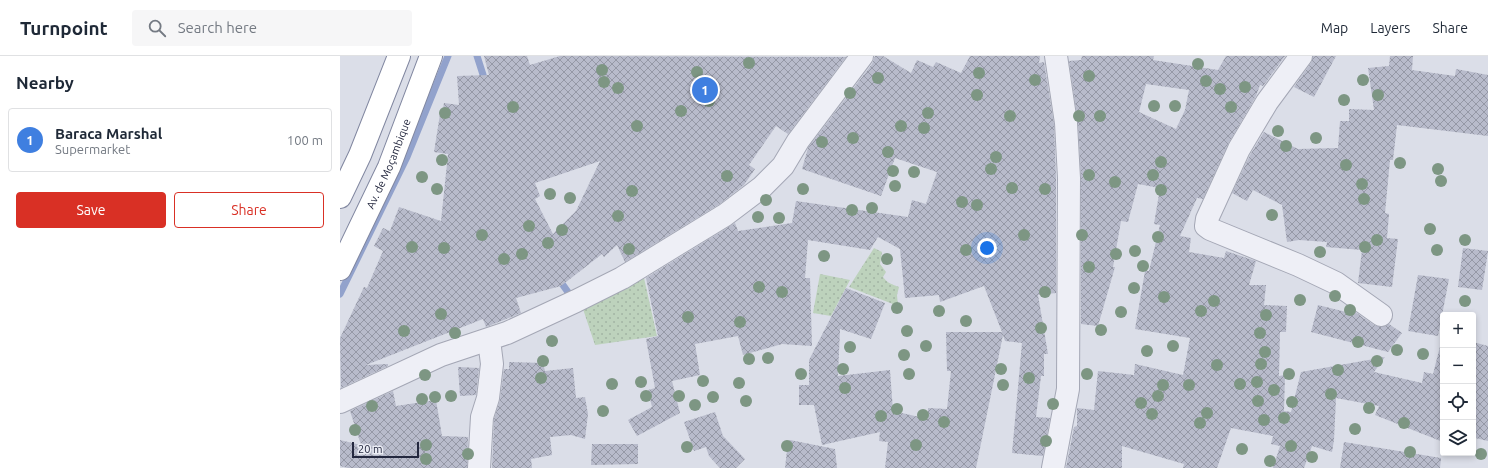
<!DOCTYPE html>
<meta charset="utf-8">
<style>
body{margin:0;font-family:Ubuntu,sans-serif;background:#f6f6f7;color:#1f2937}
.controls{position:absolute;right:12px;bottom:12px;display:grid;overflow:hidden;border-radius:4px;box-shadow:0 2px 6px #0003}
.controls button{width:36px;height:36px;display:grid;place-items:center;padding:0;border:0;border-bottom:1px solid #e0e1e3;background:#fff;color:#1f2937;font:20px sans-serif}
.scale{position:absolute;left:12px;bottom:10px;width:67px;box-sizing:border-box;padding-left:4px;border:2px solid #24283f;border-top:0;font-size:11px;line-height:14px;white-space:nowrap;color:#24283f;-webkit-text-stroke:3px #ebedf5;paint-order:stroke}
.you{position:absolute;left:647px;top:192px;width:14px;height:14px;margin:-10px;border:3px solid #fff;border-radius:50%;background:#1a73e8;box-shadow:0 0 0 6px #1a73e833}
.badge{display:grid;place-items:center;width:26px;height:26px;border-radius:50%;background:#d93025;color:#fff;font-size:13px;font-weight:700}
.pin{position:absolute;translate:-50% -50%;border:2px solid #fff;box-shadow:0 1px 4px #0006}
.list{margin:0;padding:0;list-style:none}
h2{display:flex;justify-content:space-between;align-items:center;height:52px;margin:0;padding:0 16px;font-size:17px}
h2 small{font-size:13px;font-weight:400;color:#747a83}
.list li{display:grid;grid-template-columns:26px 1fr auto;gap:12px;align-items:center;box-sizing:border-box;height:64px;margin:0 8px 8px;padding:0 8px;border:1px solid #e0e1e3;border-radius:4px}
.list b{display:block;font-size:15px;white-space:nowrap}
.list p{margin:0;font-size:13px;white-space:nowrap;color:#747a83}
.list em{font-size:13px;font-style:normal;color:#747a83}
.actions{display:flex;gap:8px;padding:12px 16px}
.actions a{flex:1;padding:9px 0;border:1px solid #d93025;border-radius:4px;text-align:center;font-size:14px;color:#d93025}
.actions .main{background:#d93025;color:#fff}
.icon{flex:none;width:22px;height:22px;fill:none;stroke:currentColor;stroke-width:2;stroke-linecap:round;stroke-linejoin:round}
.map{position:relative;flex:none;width:1148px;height:412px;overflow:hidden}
header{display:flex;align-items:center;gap:24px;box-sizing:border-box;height:56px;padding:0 20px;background:#fff;border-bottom:1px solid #e0e1e3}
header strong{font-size:19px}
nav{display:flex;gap:22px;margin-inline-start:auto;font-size:14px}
.search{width:280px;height:36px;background:#f6f6f7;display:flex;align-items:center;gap:10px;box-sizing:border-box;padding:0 14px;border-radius:4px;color:#747a83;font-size:15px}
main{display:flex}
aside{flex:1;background:#fff}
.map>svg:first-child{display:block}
</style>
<header>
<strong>Turnpoint</strong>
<div class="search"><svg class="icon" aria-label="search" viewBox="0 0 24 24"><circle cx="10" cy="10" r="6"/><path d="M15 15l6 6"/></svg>Search here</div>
<nav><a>Map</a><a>Layers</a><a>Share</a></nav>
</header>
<main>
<aside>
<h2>Nearby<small></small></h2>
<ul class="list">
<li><span class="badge" style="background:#3f7fe0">1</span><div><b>Baraca Marshal</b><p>Supermarket</p></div><em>100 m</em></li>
</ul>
<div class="actions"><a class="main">Save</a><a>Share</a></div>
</aside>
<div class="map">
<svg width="1148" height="412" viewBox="0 0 1148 412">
<defs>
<pattern id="grass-dots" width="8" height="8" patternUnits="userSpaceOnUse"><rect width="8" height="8" fill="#bdd2bc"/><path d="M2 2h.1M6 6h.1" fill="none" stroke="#a2b4a3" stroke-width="1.8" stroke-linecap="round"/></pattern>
<pattern id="building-cross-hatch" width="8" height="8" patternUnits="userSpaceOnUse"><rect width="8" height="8" fill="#b8bbcb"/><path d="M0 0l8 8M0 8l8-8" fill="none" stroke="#9598a6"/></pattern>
</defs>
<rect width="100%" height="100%" fill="#dbdee8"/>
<path fill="url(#grass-dots)" d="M 534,192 L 542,196 L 540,208 L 546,216 L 543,221 C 548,228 552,228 559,231 L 557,239 L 558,250 L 509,231 Z
M 480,218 L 510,224 L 491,260 L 473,257 Z
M 304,222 L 317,280 L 255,289 L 242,250 Z"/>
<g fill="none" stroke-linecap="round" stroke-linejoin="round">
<path stroke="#92a2cc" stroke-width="7" d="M 137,0 L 146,28
M 218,222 L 230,239
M 0,238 L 67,101 L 108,0"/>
</g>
<path fill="url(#building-cross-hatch)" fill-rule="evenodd" d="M 144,0 L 187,0 L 190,9 L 220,0 L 506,1 L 448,78 L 436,70 L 409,109 L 415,113 L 404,129 L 378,149 L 285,206 L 277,189 L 264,201 L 262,198 L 221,230 L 176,242 L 181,257 L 146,271 L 143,263 L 26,309 L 48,308 L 48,310 L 1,332 L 0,282 L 24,231 L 27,232 L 43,195 L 34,190 L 43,172 L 50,175 L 59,151 L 101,165 L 108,98 L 94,96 L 100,58 L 102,58 L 104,47 L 119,49 L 117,20 L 149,19 ZM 260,105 L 236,155 L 213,178 L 195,143 L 200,140 L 195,127 Z
M 535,0 L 543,0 L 571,17 L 577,4 L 593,11 L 596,6 L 621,17 L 630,0 L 700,0 L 699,7 L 704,6 L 714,68 L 716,122 L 716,237 L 698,239 L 708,298 L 704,298 L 704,320 L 701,320 L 696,361 L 710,362 L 703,400 L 672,397 L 682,287 L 665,285 L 663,279 L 636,412 L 545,412 L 548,386 L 539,385 L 540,376 L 482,389 L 474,349 L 459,349 L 459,329 L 469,329 L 469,304 L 506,232 L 545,247 L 531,283 L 500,273 L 498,320 L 550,314 L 553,355 L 588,363 L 588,352 L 607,353 L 611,315 L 607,315 L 606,276 L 662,276 L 644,230 L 600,246 L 599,239 L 565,242 L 560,193 L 538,181 L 530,194 L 468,184 L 465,222 L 470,222 L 472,290 L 442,288 L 403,299 L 398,280 L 355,288 L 360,319 L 332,325 L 340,357 L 297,380 L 288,364 L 312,351 L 308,334 L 315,332 L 306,283 L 318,280 L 306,222 L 395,167 L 398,175 L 452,167 L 456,145 L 568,161 L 572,144 L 586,148 L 597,116 L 555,102 L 541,140 L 462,113 L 468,92 L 532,8 Z
M 742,0 L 814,0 L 813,4 L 878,14 L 886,0 L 945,0 L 923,30 L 920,29 L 916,40 L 888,88 L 863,143 L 857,142 L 840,180 L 851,182 L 849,196 L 884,202 L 886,195 L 916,205 L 909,229 L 926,229 L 924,249 L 947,250 L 946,276 L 940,276 L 939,320 L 945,319 L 944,355 L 951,356 L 961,316 L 1045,301 L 1034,316 L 1082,327 L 1084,316 L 1093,318 L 1103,279 L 1103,386 L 1035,359 L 1039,350 L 996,342 L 994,384 L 992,396 L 972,390 L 964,412 L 933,412 L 940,390 L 931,388 L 933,380 L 891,372 L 877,412 L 843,412 L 844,408 L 782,390 L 782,412 L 726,412 L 734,371 L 737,370 L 737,352 L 754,354 L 758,315 L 794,319 L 795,308 L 843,319 L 850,282 L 795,273 L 805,215 L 809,215 L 820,169 L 814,168 L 820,132 L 798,128 L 788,166 L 781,165 L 773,211 L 775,211 L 758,270 L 741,268 L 741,121 L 738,66 L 729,5 L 741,4 ZM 806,28 L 849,34 L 845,54 L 836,73 L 799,56 Z
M 973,0 L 996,0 L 974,41 L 954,31 L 971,7 Z
M 1050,0 L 1073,0 L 1072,14 L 1115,20 L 1116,13 L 1148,19 L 1148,80 L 1057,69 L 1053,104 L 1050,104 L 1045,157 L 1049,158 L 1047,182 L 1058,183 L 1052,231 L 1018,227 L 1022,194 L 986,191 L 987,186 L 959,184 L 947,186 L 942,149 L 913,134 L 907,145 L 892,137 L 910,99 L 924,76 L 958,93 L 998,92 L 1000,65 L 1009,65 L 1009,53 L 1034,54 L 1028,12 L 1049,10 Z
M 1123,192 L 1148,195 L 1142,234 L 1118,231 Z
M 1078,219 L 1109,223 L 1098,280 L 1068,275 Z
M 978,249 L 1014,258 L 1015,256 L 1034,269 L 1040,271 L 1049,268 L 1062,277 L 1048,296 L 971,276 Z
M 1133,286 L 1148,290 L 1148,385 L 1135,382 L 1133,389 Z
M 169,306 L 203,307 L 205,315 L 233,312 L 236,342 L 245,341 L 248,358 L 245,383 L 231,379 L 210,381 L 212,399 L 191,403 L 192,412 L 152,412 L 154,363 L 160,344 L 164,313 L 169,313 Z
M 118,311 L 139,312 L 136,339 L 120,340 Z
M 53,335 L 56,350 L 96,344 L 102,380 L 128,381 L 127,412 L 8,412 L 0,410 L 0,384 L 21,389 L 10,355 Z
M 375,356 L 383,380 L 405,403 L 396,412 L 380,412 L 369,400 L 366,391 L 354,395 L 344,366 Z
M 450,384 L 495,393 L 497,412 L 445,412 L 448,385 Z
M 1004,386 L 1101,402 L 1100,412 L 1000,412 Z
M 252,388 L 298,388 L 298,408 L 251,409 Z"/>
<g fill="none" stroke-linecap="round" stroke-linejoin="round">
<defs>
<path id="minor" d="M 961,0 L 927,46 L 899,93 L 867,163 L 866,170 L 870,173 L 958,209 L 996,227 L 1041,259
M 0,346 L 101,299 L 167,277 L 236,245 L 282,222 L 385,159 L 422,131 L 443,110 L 458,85 L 522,0
M 139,412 L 142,361 L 148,342 L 152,308 L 149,284
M 713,412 L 728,333 L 729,122 L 726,67 L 716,0"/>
<g id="highway">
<path d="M 0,141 L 20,99 L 59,0"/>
<path id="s1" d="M 0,213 L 49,111 L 91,0"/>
</g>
</defs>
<use href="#minor" stroke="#a4a7b5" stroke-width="24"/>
<use href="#highway" stroke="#8187a0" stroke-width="24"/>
<use href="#minor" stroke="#eeeff6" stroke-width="22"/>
<use href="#highway" stroke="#fff" stroke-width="22"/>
</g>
<g fill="#7d9683">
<circle cx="409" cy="7" r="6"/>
<circle cx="858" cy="8" r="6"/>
<circle cx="262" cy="14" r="6"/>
<circle cx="357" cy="16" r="6"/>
<circle cx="639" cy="17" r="6"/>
<circle cx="749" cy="20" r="6"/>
<circle cx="538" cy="22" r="6"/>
<circle cx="695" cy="24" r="6"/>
<circle cx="1023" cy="24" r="6"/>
<circle cx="866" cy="25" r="6"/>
<circle cx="264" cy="26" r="6"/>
<circle cx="905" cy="31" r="6"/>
<circle cx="278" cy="32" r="6"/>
<circle cx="880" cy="33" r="6"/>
<circle cx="510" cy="37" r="6"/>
<circle cx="637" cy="39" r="6"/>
<circle cx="1038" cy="39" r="6"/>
<circle cx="1004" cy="44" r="6"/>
<circle cx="369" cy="45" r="6"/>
<circle cx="814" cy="50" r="6"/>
<circle cx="835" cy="50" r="6"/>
<circle cx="173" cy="51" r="6"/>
<circle cx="891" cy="51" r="6"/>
<circle cx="341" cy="55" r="6"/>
<circle cx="105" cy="57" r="6"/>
<circle cx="588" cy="57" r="6"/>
<circle cx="670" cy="60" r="6"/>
<circle cx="739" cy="60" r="6"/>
<circle cx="760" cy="60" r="6"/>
<circle cx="297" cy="70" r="6"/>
<circle cx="561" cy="70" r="6"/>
<circle cx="584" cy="72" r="6"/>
<circle cx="938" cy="75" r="6"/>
<circle cx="513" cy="82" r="6"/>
<circle cx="976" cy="82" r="6"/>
<circle cx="482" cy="86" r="6"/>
<circle cx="946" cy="90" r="6"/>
<circle cx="548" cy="96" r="6"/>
<circle cx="656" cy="101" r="6"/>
<circle cx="102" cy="104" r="6"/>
<circle cx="821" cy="106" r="6"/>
<circle cx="1060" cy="107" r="6"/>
<circle cx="1006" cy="109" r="6"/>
<circle cx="651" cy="113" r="6"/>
<circle cx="1098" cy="113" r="6"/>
<circle cx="553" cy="115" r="6"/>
<circle cx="574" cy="116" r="6"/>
<circle cx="749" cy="119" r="6"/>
<circle cx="813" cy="119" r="6"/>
<circle cx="387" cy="120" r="6"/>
<circle cx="82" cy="121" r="6"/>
<circle cx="1101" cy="125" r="6"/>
<circle cx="775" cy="126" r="6"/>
<circle cx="1022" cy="128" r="6"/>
<circle cx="555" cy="130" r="6"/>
<circle cx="672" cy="132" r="6"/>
<circle cx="97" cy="133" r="6"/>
<circle cx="463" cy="133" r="6"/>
<circle cx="705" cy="133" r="6"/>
<circle cx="821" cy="134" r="6"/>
<circle cx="292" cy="135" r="6"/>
<circle cx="210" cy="138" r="6"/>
<circle cx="230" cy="142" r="6"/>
<circle cx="1024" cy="143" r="6"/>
<circle cx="426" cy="144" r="6"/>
<circle cx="622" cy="146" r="6"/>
<circle cx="637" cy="149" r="6"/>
<circle cx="532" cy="152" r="6"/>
<circle cx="512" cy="154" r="6"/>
<circle cx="932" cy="159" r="6"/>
<circle cx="278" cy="160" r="6"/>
<circle cx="418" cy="161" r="6"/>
<circle cx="439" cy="162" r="6"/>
<circle cx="189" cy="170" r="6"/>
<circle cx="1090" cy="173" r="6"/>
<circle cx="222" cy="174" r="6"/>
<circle cx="142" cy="179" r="6"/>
<circle cx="684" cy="179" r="6"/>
<circle cx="742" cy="179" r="6"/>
<circle cx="818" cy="181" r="6"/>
<circle cx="1037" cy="184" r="6"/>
<circle cx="1125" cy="184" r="6"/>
<circle cx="208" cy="187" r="6"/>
<circle cx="72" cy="191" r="6"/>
<circle cx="1025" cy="191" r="6"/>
<circle cx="104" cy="192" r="6"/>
<circle cx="651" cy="192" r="6"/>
<circle cx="289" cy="193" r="6"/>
<circle cx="626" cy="194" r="6"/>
<circle cx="1097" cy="194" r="6"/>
<circle cx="795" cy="195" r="6"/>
<circle cx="980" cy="196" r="6"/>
<circle cx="182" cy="198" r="6"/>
<circle cx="776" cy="198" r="6"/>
<circle cx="484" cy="200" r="6"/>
<circle cx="164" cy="203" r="6"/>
<circle cx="547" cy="203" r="6"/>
<circle cx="803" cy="210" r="6"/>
<circle cx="749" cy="211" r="6"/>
<circle cx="419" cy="231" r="6"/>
<circle cx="794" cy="232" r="6"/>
<circle cx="442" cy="236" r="6"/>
<circle cx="705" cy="236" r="6"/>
<circle cx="995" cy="240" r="6"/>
<circle cx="824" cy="241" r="6"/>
<circle cx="960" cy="244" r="6"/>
<circle cx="874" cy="245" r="6"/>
<circle cx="1125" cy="245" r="6"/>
<circle cx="557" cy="252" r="6"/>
<circle cx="1010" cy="254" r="6"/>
<circle cx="599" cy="255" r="6"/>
<circle cx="861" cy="255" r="6"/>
<circle cx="781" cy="256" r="6"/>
<circle cx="101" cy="258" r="6"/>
<circle cx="926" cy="259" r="6"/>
<circle cx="348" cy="261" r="6"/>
<circle cx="626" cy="265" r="6"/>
<circle cx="400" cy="266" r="6"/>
<circle cx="701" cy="272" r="6"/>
<circle cx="761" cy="274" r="6"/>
<circle cx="64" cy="275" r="6"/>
<circle cx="567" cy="275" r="6"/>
<circle cx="115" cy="277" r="6"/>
<circle cx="920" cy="277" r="6"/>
<circle cx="212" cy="285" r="6"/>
<circle cx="1018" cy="286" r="6"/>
<circle cx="586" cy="290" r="6"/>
<circle cx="833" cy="290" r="6"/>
<circle cx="510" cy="291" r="6"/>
<circle cx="1057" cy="294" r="6"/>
<circle cx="807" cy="295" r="6"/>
<circle cx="925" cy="296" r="6"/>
<circle cx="1083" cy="298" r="6"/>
<circle cx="564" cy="299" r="6"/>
<circle cx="428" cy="302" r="6"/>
<circle cx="409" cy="303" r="6"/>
<circle cx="203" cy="305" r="6"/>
<circle cx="1037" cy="305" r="6"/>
<circle cx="921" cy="308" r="6"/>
<circle cx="877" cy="309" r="6"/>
<circle cx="503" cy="313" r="6"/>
<circle cx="661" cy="313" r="6"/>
<circle cx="998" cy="314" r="6"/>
<circle cx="461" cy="318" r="6"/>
<circle cx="569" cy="318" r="6"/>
<circle cx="747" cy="318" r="6"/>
<circle cx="949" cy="318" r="6"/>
<circle cx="85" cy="319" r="6"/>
<circle cx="201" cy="322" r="6"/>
<circle cx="689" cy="322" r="6"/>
<circle cx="363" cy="325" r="6"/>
<circle cx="301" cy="326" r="6"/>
<circle cx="917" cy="326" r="6"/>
<circle cx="399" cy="327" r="6"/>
<circle cx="272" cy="328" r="6"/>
<circle cx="900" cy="328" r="6"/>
<circle cx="663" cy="329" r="6"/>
<circle cx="823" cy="329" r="6"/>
<circle cx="849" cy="329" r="6"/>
<circle cx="505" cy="332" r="6"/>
<circle cx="934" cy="334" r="6"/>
<circle cx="991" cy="338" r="6"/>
<circle cx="111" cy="340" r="6"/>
<circle cx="306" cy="340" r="6"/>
<circle cx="339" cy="340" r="6"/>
<circle cx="818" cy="340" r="6"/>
<circle cx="95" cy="341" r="6"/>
<circle cx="373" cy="341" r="6"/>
<circle cx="82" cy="343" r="6"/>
<circle cx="406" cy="345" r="6"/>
<circle cx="918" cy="345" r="6"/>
<circle cx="952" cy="346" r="6"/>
<circle cx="801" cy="347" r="6"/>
<circle cx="713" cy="348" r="6"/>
<circle cx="355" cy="349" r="6"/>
<circle cx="32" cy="350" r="6"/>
<circle cx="1029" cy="352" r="6"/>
<circle cx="557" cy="353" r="6"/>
<circle cx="263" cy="355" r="6"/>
<circle cx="867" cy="357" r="6"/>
<circle cx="812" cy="358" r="6"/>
<circle cx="583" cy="359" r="6"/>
<circle cx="541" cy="360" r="6"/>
<circle cx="944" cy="362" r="6"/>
<circle cx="924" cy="364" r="6"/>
<circle cx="604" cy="366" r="6"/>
<circle cx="860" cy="367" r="6"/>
<circle cx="1064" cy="367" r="6"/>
<circle cx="1015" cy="373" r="6"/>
<circle cx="15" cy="374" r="6"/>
<circle cx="706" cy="385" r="6"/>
<circle cx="86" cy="389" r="6"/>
<circle cx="576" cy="389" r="6"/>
<circle cx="447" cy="390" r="6"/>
<circle cx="951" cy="390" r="6"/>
<circle cx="347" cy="391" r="6"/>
<circle cx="902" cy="393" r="6"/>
<circle cx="1070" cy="396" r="6"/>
<circle cx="128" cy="398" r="6"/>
<circle cx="1141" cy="398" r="6"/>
<circle cx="972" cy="401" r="6"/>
<circle cx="86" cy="403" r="6"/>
<circle cx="930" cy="405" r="6"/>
</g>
<g text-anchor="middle" stroke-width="4" stroke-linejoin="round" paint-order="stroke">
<g font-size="11" fill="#24283f" stroke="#ebedf5">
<text dy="4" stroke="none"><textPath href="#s1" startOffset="116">Av. de Moçambique</textPath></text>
</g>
</g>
</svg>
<div class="controls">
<button>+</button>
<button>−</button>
<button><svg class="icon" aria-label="locate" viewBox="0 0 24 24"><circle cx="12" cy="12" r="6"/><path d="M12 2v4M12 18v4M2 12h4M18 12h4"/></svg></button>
<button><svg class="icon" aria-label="layers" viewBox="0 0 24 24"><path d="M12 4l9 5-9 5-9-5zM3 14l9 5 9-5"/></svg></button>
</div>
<div class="scale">20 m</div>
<div class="you"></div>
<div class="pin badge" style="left:365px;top:34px;background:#3f7fe0">1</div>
</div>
</main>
